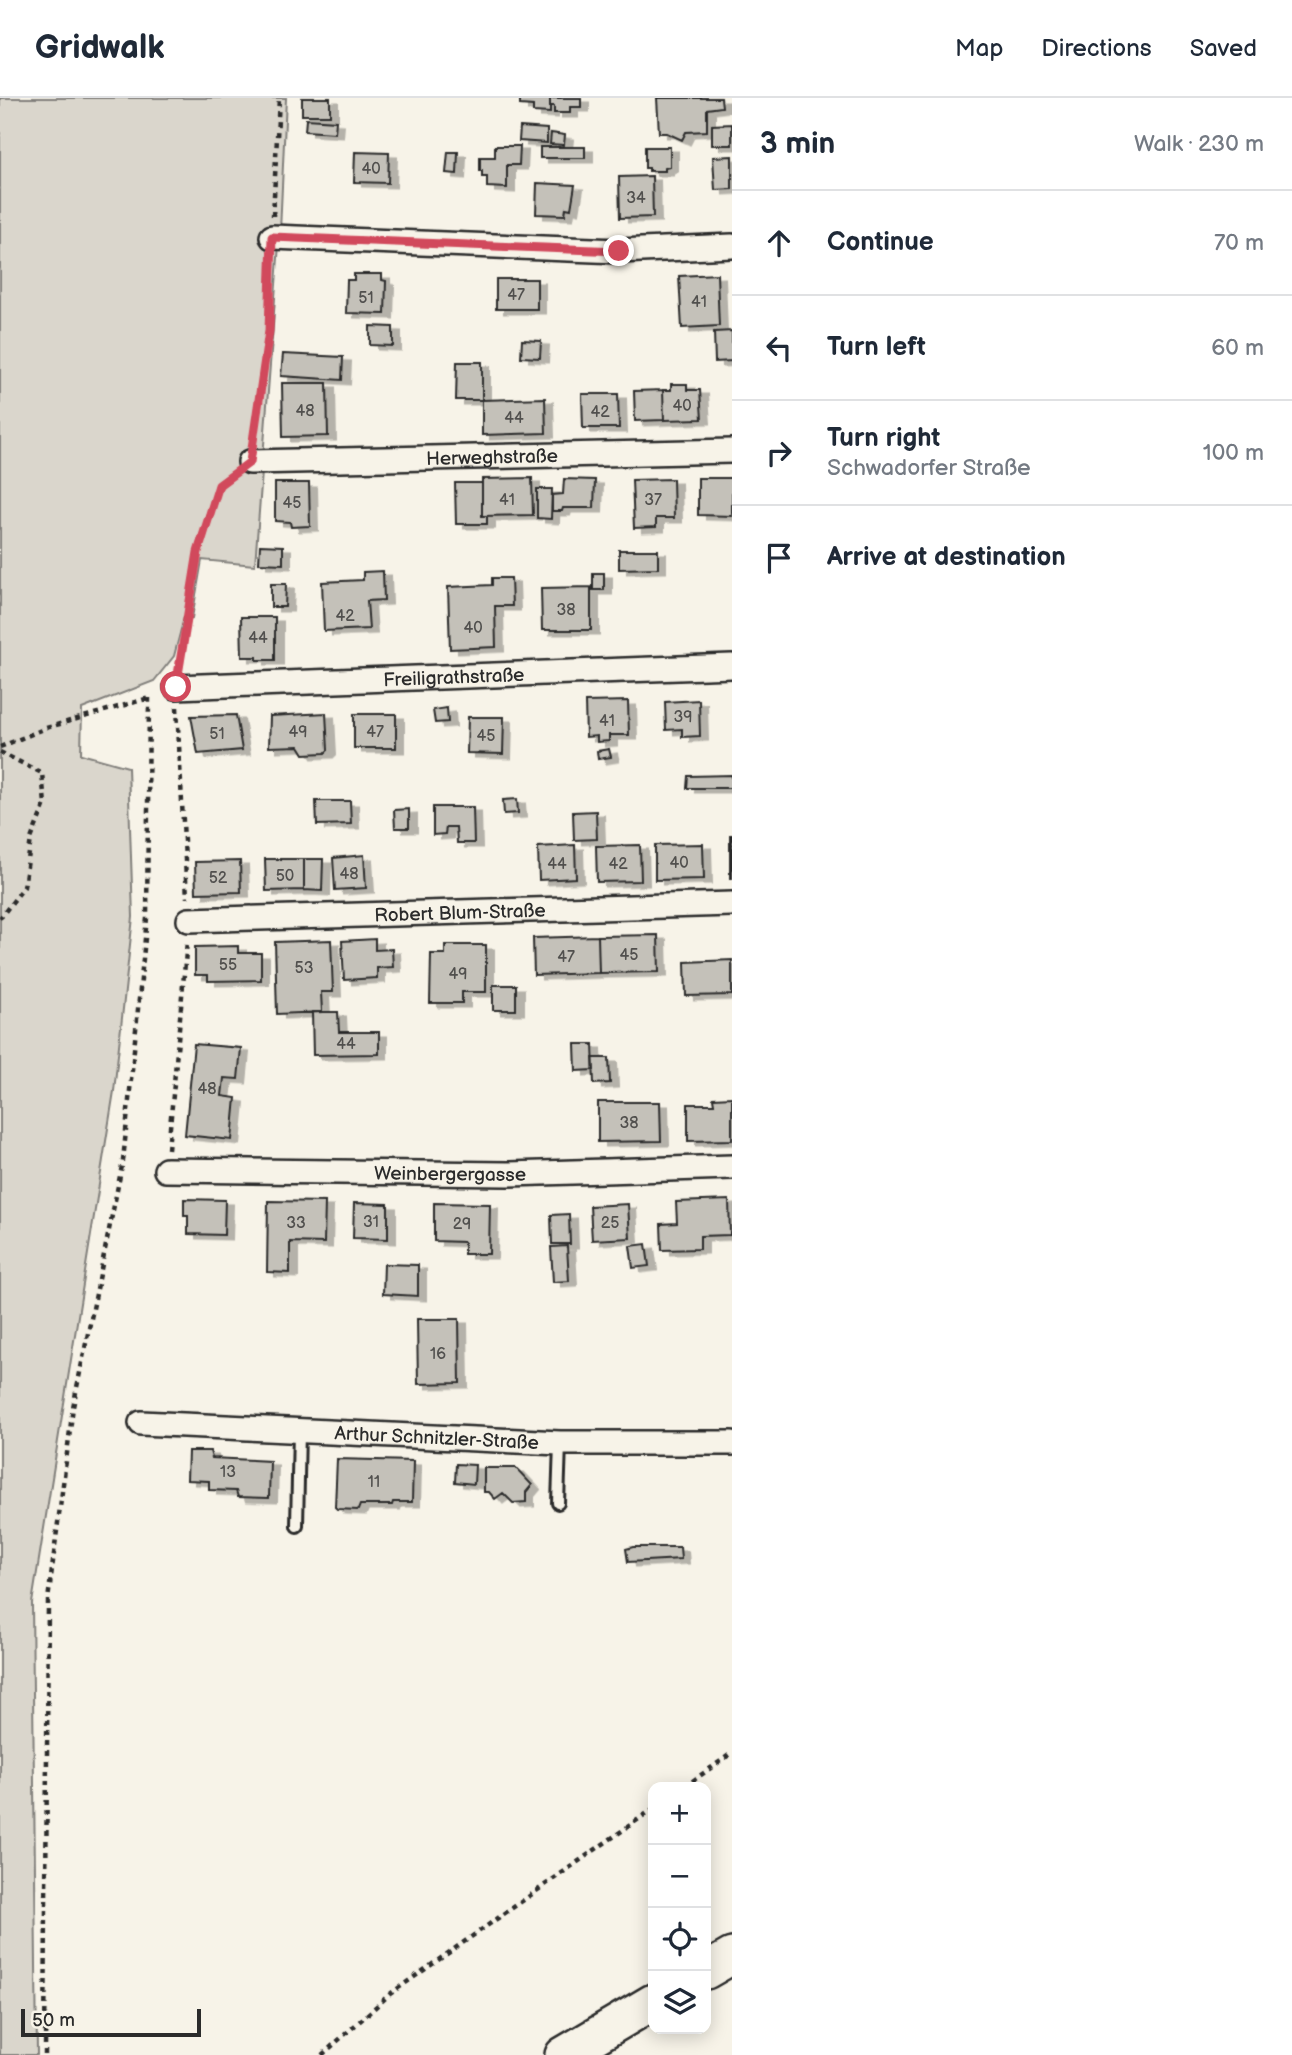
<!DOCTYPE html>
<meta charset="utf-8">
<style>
body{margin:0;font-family:"Balsamiq Sans",sans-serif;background:#f6f6f7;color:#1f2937}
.controls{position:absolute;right:21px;bottom:21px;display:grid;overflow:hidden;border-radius:14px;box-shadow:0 4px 18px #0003}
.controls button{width:63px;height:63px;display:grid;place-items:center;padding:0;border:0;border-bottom:2px solid #e0e1e3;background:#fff;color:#1f2937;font:35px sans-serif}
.scale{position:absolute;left:21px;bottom:18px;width:180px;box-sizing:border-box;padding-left:7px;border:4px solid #2b2b2b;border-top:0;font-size:19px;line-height:24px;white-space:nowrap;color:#2b2b2b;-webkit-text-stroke:5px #f7f3e8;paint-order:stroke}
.stop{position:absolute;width:21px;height:21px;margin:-16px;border:5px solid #d1495b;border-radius:50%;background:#fff}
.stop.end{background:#d1495b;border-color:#fff;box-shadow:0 2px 7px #0008}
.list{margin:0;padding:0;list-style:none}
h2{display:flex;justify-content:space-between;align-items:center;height:91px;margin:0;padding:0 28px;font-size:30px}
h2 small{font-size:23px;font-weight:400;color:#747a83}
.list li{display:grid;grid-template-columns:46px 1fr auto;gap:21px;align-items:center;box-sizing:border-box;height:105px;padding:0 28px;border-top:2px solid #e0e1e3}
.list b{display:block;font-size:26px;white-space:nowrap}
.list p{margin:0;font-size:23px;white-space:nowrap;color:#747a83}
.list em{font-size:23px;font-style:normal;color:#747a83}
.icon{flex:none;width:38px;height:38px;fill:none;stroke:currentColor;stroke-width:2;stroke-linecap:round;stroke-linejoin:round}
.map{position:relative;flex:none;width:732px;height:1957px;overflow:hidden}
header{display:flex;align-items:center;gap:42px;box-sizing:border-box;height:98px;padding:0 35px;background:#fff;border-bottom:2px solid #e0e1e3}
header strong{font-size:33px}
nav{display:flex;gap:38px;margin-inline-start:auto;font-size:24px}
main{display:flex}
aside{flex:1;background:#fff}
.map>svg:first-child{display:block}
</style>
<header>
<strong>Gridwalk</strong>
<nav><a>Map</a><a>Directions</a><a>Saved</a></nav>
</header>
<main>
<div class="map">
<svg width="732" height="1957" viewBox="0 0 732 1957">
<defs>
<filter id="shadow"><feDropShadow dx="8" dy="4.5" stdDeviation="0" flood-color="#0004"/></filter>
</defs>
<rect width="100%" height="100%" fill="#f7f3e8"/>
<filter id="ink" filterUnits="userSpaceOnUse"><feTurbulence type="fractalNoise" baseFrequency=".0143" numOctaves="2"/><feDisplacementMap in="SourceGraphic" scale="14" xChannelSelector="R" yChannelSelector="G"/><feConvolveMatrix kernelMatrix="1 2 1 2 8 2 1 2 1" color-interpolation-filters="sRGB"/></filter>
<g filter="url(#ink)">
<path fill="#dad6cc" stroke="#82807c" stroke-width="2" d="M 0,0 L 286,0 L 280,133 L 255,467 L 202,462 L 192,520 L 184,520 L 174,558 L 154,583 L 82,611 L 81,656 L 128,669 L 133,819 L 114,993 L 32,1505 L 37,1957 L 0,1957 Z"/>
<path fill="#c4c1b9" stroke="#2b2b2b" stroke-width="2" filter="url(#shadow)" d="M 302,0 L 330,0 L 330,17 L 302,17 Z
M 520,0 L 550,0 L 550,15 L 533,14 L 533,8 L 520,7 Z
M 550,0 L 581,0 L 581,9 L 570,9 L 570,15 L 554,15 L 554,8 L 550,8 Z
M 657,0 L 721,0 L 722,9 L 707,11 L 707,33 L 686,34 L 682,42 L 667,35 L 659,35 Z
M 306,21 L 336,23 L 335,35 L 305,33 Z
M 732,26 L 732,47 L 712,47 L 712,27 Z
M 520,29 L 547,31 L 547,45 L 519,43 Z
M 551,35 L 565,37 L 564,47 L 550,46 Z
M 495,48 L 520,48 L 519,67 L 507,67 L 507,90 L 487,89 L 487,79 L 482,79 L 482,73 L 480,73 L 480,59 L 495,59 Z
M 540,49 L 585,49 L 585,60 L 540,60 Z
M 645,49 L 670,49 L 670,69 L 665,70 L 665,73 L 649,73 L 649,70 L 645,70 Z
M 355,54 L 389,55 L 388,85 L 354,84 Z
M 448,54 L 458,54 L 457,76 L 446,75 Z
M 732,58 L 732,91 L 715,92 L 713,59 Z
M 652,78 L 653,119 L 620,120 L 619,79 Z
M 537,85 L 575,87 L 571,111 L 566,110 L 565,117 L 536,116 Z
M 354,176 L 382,176 L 382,182 L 386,183 L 385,216 L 346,215 L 347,182 L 354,182 Z
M 717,176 L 719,228 L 682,230 L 679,178 Z
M 496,181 L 537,181 L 537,211 L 496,211 Z
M 370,228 L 393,229 L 393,248 L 370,247 Z
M 732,233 L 732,263 L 715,264 L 714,234 Z
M 522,242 L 541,243 L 540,260 L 521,259 Z
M 283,256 L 343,259 L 342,282 L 281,278 Z
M 457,264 L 482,264 L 482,302 L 456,302 Z
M 282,285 L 327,285 L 328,338 L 283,339 Z
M 671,286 L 687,286 L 687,292 L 700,292 L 702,321 L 664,322 L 663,292 L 671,292 Z
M 663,292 L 664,322 L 635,323 L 634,293 Z
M 582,296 L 618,296 L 619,330 L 583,330 Z
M 545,300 L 546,335 L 482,337 L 482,302 Z
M 532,380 L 533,417 L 482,418 L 482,381 Z
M 698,380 L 732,380 L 732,418 L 698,417 Z
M 564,381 L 595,382 L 594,410 L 563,410 L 562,413 L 552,413 L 552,397 L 563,396 Z
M 673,381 L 674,420 L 656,420 L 656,429 L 634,430 L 632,382 Z
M 275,385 L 309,385 L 310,428 L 291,429 L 290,424 L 275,423 Z
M 455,385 L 482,385 L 482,418 L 487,418 L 487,426 L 456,426 Z
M 537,391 L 552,391 L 551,421 L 537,420 Z
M 260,447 L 283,448 L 283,466 L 259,465 Z
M 619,452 L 658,452 L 658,470 L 619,471 Z
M 383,473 L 384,502 L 367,503 L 369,531 L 324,533 L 322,484 L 363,482 L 363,474 Z
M 593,475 L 604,475 L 604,492 L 593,492 Z
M 492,480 L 511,480 L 512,508 L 495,508 L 496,549 L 450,551 L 448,489 L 492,487 Z
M 271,486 L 286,486 L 285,509 L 271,509 Z
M 591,489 L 591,532 L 542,532 L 541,490 Z
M 241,519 L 275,519 L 275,562 L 257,562 L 257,559 L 242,559 Z
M 699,602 L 700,638 L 682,639 L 682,631 L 666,632 L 665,604 Z
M 628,603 L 629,637 L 609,637 L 609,643 L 597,644 L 597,638 L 586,639 L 585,604 Z
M 447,610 L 448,624 L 435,625 L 433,612 Z
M 326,615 L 328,652 L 325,655 L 304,656 L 299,648 L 269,649 L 270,618 Z
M 354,616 L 396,616 L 396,650 L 354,650 Z
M 236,617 L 242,652 L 198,656 L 191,618 Z
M 468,619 L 504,619 L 503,656 L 467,655 Z
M 609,651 L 611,659 L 598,661 L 597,653 Z
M 732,677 L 732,690 L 687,690 L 688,678 Z
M 517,701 L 518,715 L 504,716 L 503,702 Z
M 316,703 L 350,703 L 351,726 L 317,727 Z
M 433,709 L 473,709 L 474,745 L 457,745 L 456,729 L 446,729 L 445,736 L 433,737 Z
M 409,711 L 409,730 L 395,730 L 394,712 Z
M 596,713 L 597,741 L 574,742 L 573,714 Z
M 730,737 L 732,737 L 732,780 L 730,780 Z
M 703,746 L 704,781 L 655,782 L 655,747 Z
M 575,747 L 576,780 L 539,782 L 538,749 Z
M 640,747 L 641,783 L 597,784 L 596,748 Z
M 364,757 L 366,790 L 335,792 L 333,760 Z
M 265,761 L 304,761 L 304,792 L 266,793 Z
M 304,761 L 323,761 L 322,793 L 304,792 Z
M 240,763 L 241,794 L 196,795 L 195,764 Z
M 658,837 L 659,874 L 599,875 L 598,838 Z
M 598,838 L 599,875 L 534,877 L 533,840 Z
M 375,841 L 375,852 L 392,851 L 393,869 L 377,870 L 377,880 L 344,882 L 342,843 Z
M 331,842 L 333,894 L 321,894 L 322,914 L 277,916 L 275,844 Z
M 445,847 L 486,847 L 486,894 L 462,894 L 462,905 L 430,905 L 431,856 L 445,856 Z
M 238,848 L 238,855 L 261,855 L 261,882 L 208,883 L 208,877 L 195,877 L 195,849 Z
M 732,862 L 732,897 L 686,898 L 685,864 Z
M 493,887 L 516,887 L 516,912 L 493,912 Z
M 312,914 L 338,914 L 339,934 L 379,934 L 379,956 L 313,957 Z
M 194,946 L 241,950 L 238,981 L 224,980 L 222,998 L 236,1000 L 232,1042 L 185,1037 Z
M 575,946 L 593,946 L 594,972 L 576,973 Z
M 593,960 L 609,960 L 610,985 L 594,986 Z
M 732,999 L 732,1042 L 688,1043 L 688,1006 L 714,1006 L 713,1000 Z
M 598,1004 L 660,1004 L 661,1043 L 598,1044 Z
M 184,1101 L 225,1102 L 224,1137 L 188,1136 L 188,1118 L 184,1118 Z
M 729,1102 L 730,1137 L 700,1138 L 700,1151 L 662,1152 L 661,1126 L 677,1125 L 676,1104 Z
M 268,1103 L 325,1104 L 324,1145 L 290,1144 L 290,1175 L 267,1174 Z
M 354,1105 L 388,1106 L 388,1141 L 353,1140 Z
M 434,1105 L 490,1106 L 489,1156 L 464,1156 L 464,1144 L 434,1143 Z
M 628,1106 L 630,1140 L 592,1142 L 590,1108 Z
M 569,1116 L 570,1146 L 552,1146 L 551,1117 Z
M 646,1146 L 649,1168 L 633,1170 L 630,1148 Z
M 567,1148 L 569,1183 L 553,1184 L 551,1149 Z
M 384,1166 L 418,1167 L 418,1198 L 383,1196 Z
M 417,1221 L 459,1221 L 460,1285 L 418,1286 Z
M 188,1353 L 210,1353 L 212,1360 L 270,1363 L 269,1400 L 238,1399 L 236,1393 L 209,1392 L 209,1383 L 187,1382 Z
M 337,1361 L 413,1363 L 412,1404 L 393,1404 L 392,1407 L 360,1407 L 358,1412 L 337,1411 L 335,1409 Z
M 456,1366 L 475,1367 L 474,1386 L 455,1384 Z
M 484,1370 L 516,1370 L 532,1387 L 526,1394 L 526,1404 L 513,1405 L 503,1395 L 495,1401 L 489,1394 L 484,1394 Z
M 633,1449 L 680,1449 L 681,1461 L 628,1464 L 626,1451 Z"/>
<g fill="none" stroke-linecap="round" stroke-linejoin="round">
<defs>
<path id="lane" d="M 558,1405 L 560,1345
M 297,1428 L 299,1332"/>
<g id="street">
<path d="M 272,139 L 619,153 L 732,148"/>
<path id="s1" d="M 250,364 L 732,353"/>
<path id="s2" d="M 176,589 L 732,568"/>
<path id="s3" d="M 189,822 L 732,806"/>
<path id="s4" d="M 166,1072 L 510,1076 L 732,1069"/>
<path id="s5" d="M 141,1325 L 560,1345 L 732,1345"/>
</g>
<path id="primary" d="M 706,1873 L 732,1858
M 563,1957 L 653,1904"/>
</defs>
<use href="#lane" stroke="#2b2b2b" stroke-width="16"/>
<use href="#street" stroke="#2b2b2b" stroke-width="28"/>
<use href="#primary" stroke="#2b2b2b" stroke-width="40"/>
<path stroke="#2b2b2b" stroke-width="4.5" stroke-dasharray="5 5" stroke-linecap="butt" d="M 273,118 L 279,0
M 253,341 L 269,234 L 271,162
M 180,566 L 198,454 L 219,387 L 233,376
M 177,609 L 187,800
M 0,649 L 46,630 L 149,600
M 0,654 L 42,675 L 45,706 L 31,741 L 24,789 L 0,820
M 168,1051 L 187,843
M 684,1689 L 732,1655
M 45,1957 L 48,1502 L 73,1309 L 123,1063 L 147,820 L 149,600
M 322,1957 L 390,1896 L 653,1711"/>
<use href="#lane" stroke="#f7f3e8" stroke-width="10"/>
<use href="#street" stroke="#f7f3e8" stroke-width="23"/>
<use href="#primary" stroke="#f7f3e8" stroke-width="35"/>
</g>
</g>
<g fill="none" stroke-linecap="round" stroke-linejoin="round" filter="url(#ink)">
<path stroke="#d1495b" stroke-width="9" d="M 176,589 L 198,454 L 219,387 L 250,364 L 269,233 L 272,139 L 619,153"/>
</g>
<g text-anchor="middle" stroke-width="5" stroke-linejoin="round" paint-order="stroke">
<g font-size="16" fill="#51504e">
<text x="371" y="76">40</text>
<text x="636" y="105">34</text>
<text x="516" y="202">47</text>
<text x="366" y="205">51</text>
<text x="699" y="209">41</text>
<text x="682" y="313">40</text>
<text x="305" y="318">48</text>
<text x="600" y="319">42</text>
<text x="514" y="325">44</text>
<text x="507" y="407">41</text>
<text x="653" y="407">37</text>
<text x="292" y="410">45</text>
<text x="566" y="517">38</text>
<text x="345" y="523">42</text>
<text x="473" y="535">40</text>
<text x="258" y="545">44</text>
<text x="683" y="624">39</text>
<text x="607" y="628">41</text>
<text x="298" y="639">49</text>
<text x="375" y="639">47</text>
<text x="217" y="641">51</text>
<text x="486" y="643">45</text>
<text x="679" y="770">40</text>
<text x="557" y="771">44</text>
<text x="618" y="771">42</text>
<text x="349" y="781">48</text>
<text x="285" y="783">50</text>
<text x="218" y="785">52</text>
<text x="629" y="862">45</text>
<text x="566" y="864">47</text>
<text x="228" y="872">55</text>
<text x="304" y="875">53</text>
<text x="458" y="881">49</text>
<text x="346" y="951">44</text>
<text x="207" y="996">48</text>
<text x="629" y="1030">38</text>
<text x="371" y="1129">31</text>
<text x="296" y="1130">33</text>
<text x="610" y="1130">25</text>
<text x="462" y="1131">29</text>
<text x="438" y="1261">16</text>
<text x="228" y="1379">13</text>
<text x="374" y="1389">11</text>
</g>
<g font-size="19" fill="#2b2b2b" stroke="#f7f3e8">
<text dy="7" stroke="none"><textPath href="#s1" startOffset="242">Herweghstraße</textPath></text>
<text dy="7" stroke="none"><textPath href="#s2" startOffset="278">Freiligrathstraße</textPath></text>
<text dy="7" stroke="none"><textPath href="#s3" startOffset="271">Robert Blum-Straße</textPath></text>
<text dy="7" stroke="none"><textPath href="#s4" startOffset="284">Weinbergergasse</textPath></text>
<text dy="7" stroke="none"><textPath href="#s5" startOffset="296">Arthur Schnitzler-Straße</textPath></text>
</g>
</g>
</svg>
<div class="controls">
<button>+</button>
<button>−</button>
<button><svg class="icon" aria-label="locate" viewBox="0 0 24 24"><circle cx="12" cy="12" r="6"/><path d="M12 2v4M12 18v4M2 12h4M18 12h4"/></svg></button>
<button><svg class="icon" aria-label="layers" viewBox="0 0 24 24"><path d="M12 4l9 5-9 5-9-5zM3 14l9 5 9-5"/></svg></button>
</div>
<div class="scale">50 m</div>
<div class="stop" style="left:176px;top:589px"></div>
<div class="stop end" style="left:619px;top:153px"></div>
</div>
<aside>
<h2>3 min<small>Walk · 230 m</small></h2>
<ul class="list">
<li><svg class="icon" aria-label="ahead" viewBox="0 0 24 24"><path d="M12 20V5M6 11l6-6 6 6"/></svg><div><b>Continue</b></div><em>70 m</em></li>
<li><svg class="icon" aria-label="left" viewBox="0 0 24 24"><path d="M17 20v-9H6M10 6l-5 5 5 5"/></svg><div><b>Turn left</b></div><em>60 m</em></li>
<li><svg class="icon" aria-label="right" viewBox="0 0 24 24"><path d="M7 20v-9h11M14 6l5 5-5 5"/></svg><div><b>Turn right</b><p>Schwadorfer Straße</p></div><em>100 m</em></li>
<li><svg class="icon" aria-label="arrive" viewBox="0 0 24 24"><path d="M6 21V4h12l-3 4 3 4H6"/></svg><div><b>Arrive at destination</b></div></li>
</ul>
</aside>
</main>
